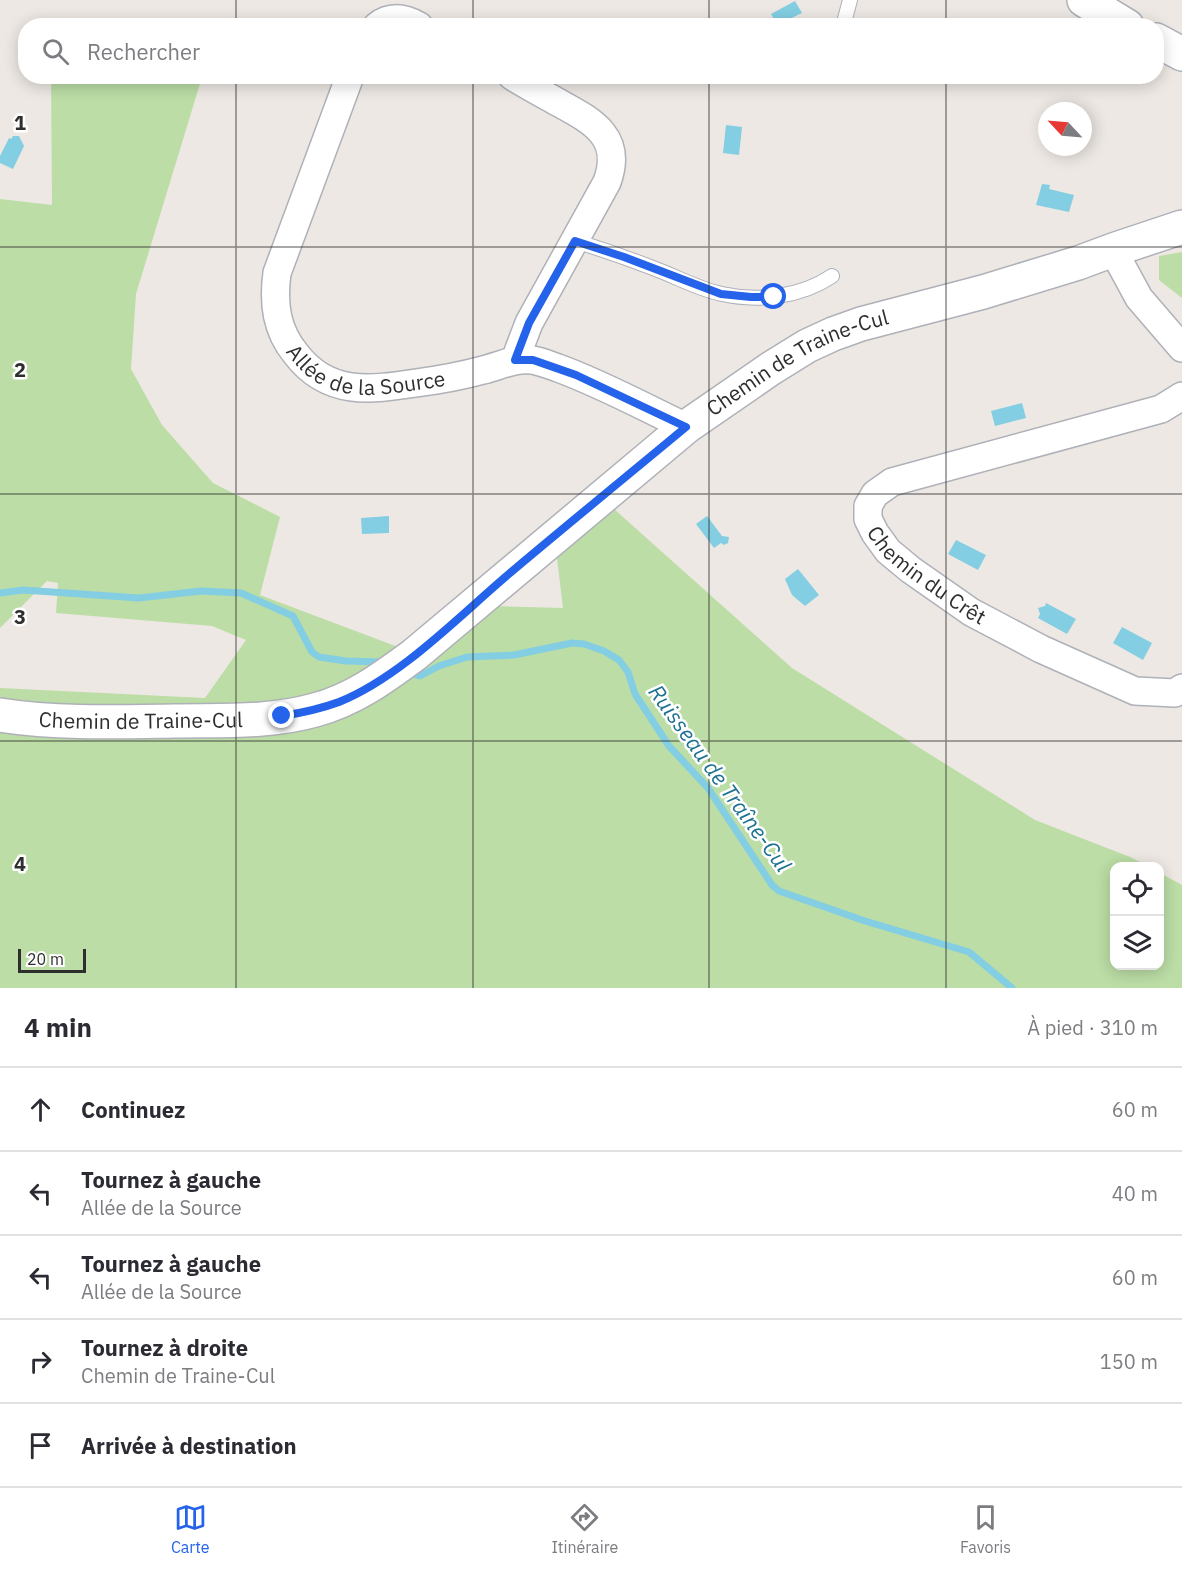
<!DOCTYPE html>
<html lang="fr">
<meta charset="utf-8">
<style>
body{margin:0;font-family:"IBM Plex Sans",sans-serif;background:#f2f2f3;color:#2b2b33}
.controls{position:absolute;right:18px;bottom:18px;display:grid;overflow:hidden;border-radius:12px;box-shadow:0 3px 15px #0003}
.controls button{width:54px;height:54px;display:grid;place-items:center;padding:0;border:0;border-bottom:2px solid #e1e1e2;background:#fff;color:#2b2b33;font:30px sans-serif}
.compass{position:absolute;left:1038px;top:102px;width:54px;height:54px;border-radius:50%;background:#fff;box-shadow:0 3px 15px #0003;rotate:296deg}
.scale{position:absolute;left:18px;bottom:15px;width:68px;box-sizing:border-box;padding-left:6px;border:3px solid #2e2e2e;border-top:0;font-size:16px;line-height:21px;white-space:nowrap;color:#2e2e2e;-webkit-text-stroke:4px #fff;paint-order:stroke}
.stop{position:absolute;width:18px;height:18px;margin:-14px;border:4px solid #2563eb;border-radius:50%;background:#fff}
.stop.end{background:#2563eb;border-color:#fff;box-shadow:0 2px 6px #0008}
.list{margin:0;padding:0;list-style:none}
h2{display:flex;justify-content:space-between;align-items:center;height:78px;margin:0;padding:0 24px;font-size:26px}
h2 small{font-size:20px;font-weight:400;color:#7c7c81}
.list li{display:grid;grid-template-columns:39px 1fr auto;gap:18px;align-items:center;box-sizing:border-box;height:84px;padding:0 24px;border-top:2px solid #e1e1e2}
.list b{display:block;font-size:22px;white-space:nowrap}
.list p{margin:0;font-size:20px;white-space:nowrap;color:#7c7c81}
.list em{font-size:20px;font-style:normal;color:#7c7c81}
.icon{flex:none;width:33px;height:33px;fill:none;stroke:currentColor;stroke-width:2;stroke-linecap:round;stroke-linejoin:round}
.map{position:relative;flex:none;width:1182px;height:988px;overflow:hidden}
.search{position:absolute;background:#fff;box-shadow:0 3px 15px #0003;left:18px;right:18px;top:18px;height:66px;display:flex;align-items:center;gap:15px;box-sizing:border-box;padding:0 21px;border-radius:24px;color:#7c7c81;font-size:22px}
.sheet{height:498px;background:#fff}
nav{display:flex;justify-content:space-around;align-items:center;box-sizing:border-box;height:84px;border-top:2px solid #e1e1e2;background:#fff;font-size:16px;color:#7c7c81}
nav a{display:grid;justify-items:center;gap:3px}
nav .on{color:#2563eb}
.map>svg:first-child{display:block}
</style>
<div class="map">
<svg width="1182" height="988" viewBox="0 0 1182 988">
<rect width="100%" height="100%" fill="#ede8e3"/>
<path fill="#bcdda6" d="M 51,77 L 202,77 L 136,294 L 131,369 L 162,425 L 213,483 L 280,517 L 260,595 L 398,647 L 340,692 L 354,714 L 395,687 L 493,606 L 563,608 L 557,558 L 614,509 L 792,668 L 1035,820 L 1130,857 L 1148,866 L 1114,867 L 1114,966 L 1160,966 L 1160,873 L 1182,885 L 1182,988 L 0,988 L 0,688 L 205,698 L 246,640 L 212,626 L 56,613 L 58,583 L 47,581 L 0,628 L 0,199 L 52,205 Z
M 1182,252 L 1182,298 L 1159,280 L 1159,256 Z"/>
<path fill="#83cee2" d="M 795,1 L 802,13 L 777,25 L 771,14 Z
M 726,125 L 742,127 L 739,155 L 723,153 Z
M 13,136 L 19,136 L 24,146 L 13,169 L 0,163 L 0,156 L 9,138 L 11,139 Z
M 1042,184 L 1050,185 L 1049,189 L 1074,195 L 1069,212 L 1036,205 Z
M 1022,403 L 1026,418 L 995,426 L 991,411 Z
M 389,516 L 389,533 L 362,534 L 361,518 Z
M 707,516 L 722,536 L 729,537 L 728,543 L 724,545 L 721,543 L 714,548 L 696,524 Z
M 956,540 L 986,555 L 978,570 L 948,554 Z
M 798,569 L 819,595 L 805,606 L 792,595 L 785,579 Z
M 1046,603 L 1076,619 L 1067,634 L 1038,618 L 1040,614 L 1038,608 L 1045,606 Z
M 1122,627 L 1152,643 L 1143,660 L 1113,643 Z"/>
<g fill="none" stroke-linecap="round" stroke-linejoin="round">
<path stroke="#83cee2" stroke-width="7" d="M 0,593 L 23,590 L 139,598 L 201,591 L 241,593 L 293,616 L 312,652 L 319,657 L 346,661 L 385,662
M 406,672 L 420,676 L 439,666 L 467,657 L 514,655 L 572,643 L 584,644 L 604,651 L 619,660 L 628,672 L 635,694 L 669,746 L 708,788 L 772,885 L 779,891 L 865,921 L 969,952 L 1012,988"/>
<defs>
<path id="lane" d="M 843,26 L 850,0
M 575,241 C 601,249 627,258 653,268 C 675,276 698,289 722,294 C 758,302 801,297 832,276"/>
<g id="street">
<path d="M 377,26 C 391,15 405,18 419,26"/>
<path id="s1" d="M 350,76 L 277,273 C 273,303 276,330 296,354 C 328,396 370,390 416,383 C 439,380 461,376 483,370 C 500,366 514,358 532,360 C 540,361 549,365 558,368 C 602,384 644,407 686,427"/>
<path d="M 512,76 C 528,86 545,95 561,104 C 594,122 623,138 607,182 L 529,323 L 515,360"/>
<path d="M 1113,250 L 1139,298 L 1182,348"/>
<path id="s2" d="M 1182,396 L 1161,409 L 892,482 L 875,494 L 868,506 L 868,519 L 875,533 L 888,551 L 911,570 L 971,612 L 1041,649 L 1135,691 L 1175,693 L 1182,688"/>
</g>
<g id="secondary">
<path d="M 1084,0 L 1127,26"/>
<path d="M 1156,40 L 1182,54"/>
<path id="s3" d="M 0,715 C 57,724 116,722 174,721 C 221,720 269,723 315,710 C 353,700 383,678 414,655 L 686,427 L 770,369 L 807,346 L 833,334 L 861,324 L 983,292 L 1078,263 L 1113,250 L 1182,227"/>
</g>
</defs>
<use href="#lane" stroke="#afb1b8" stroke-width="16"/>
<use href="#street" stroke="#afb1b8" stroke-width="30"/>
<use href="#secondary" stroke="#afb1b8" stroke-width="36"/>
<use href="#lane" stroke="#fff" stroke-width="14"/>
<use href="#street" stroke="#fff" stroke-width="27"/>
<use href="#secondary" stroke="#fff" stroke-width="33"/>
</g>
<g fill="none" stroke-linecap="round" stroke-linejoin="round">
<path stroke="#2563eb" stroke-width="8" d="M 282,716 C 301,713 320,709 339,702 C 401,677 459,616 510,573 C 568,524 627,476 686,427 L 576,375 L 533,360 L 515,360 L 529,323 L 575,241 L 624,257 L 721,294 L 751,297 L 774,297"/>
</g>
<path fill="none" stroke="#2e2e2e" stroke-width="1.5" stroke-opacity="0.55" d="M 236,0 L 236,26M 473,0 L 473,26M 709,0 L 709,26M 946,0 L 946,26M 236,76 L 236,988M 473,76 L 473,988M 709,76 L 709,988M 946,76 L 946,988M 0,247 L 1182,247M 0,494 L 1182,494M 0,741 L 1182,741"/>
<g text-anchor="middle" stroke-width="5" stroke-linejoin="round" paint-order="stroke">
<g font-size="21" fill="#2e2e2e" stroke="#fff">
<text dy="7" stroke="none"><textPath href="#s1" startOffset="372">Allée de la Source</textPath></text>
<text dy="7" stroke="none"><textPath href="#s3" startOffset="915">Chemin de Traine-Cul</textPath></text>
<text dy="7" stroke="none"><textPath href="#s2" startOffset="434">Chemin du Crêt</textPath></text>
<text dy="7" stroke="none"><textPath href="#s3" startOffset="141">Chemin de Traine-Cul</textPath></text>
</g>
<g font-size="22" font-style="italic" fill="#1e7192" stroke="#fff">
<text transform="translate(720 778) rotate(54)" y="8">Ruisseau de Traîne-Cul</text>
</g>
</g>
<g font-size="20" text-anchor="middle" font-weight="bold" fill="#2e2e2e" stroke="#fff" stroke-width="5" stroke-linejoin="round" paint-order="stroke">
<text x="20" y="130">1</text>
<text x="20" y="377">2</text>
<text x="20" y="624">3</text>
<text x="20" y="871">4</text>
</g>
</svg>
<div class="controls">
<button><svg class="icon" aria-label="locate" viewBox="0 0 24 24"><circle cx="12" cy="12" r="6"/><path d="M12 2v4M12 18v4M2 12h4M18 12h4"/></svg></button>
<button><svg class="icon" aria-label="layers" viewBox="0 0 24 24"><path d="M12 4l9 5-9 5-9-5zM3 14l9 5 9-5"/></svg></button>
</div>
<svg class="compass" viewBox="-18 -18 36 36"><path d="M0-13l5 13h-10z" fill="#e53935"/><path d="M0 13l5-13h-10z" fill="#7c7c81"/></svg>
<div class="scale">20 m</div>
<div class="stop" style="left:774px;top:297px"></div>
<div class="stop end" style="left:282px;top:716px"></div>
<div class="search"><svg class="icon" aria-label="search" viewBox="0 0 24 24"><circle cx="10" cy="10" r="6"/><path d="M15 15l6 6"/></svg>Rechercher</div>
</div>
<section class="sheet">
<h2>4 min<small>À pied · 310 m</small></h2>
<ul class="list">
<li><svg class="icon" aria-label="ahead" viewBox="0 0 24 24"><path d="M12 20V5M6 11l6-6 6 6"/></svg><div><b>Continuez</b></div><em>60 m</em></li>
<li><svg class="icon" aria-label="left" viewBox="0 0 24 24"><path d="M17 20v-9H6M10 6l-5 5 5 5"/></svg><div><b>Tournez à gauche</b><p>Allée de la Source</p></div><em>40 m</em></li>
<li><svg class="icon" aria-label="left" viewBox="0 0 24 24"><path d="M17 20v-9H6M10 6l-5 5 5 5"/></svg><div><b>Tournez à gauche</b><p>Allée de la Source</p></div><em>60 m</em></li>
<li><svg class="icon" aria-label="right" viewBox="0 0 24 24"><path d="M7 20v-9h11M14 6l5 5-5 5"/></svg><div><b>Tournez à droite</b><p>Chemin de Traine-Cul</p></div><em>150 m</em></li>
<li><svg class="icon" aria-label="arrive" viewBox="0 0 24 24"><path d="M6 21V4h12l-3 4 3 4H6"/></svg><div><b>Arrivée à destination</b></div></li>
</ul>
</section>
<nav>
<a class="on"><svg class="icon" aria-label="map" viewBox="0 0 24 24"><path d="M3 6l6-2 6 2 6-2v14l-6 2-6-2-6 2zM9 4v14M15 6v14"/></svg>Carte</a>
<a><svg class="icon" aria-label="directions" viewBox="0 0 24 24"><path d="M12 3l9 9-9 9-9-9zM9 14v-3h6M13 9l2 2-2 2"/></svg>Itinéraire</a>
<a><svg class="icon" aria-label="saved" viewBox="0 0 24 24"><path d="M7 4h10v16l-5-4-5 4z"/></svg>Favoris</a>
</nav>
